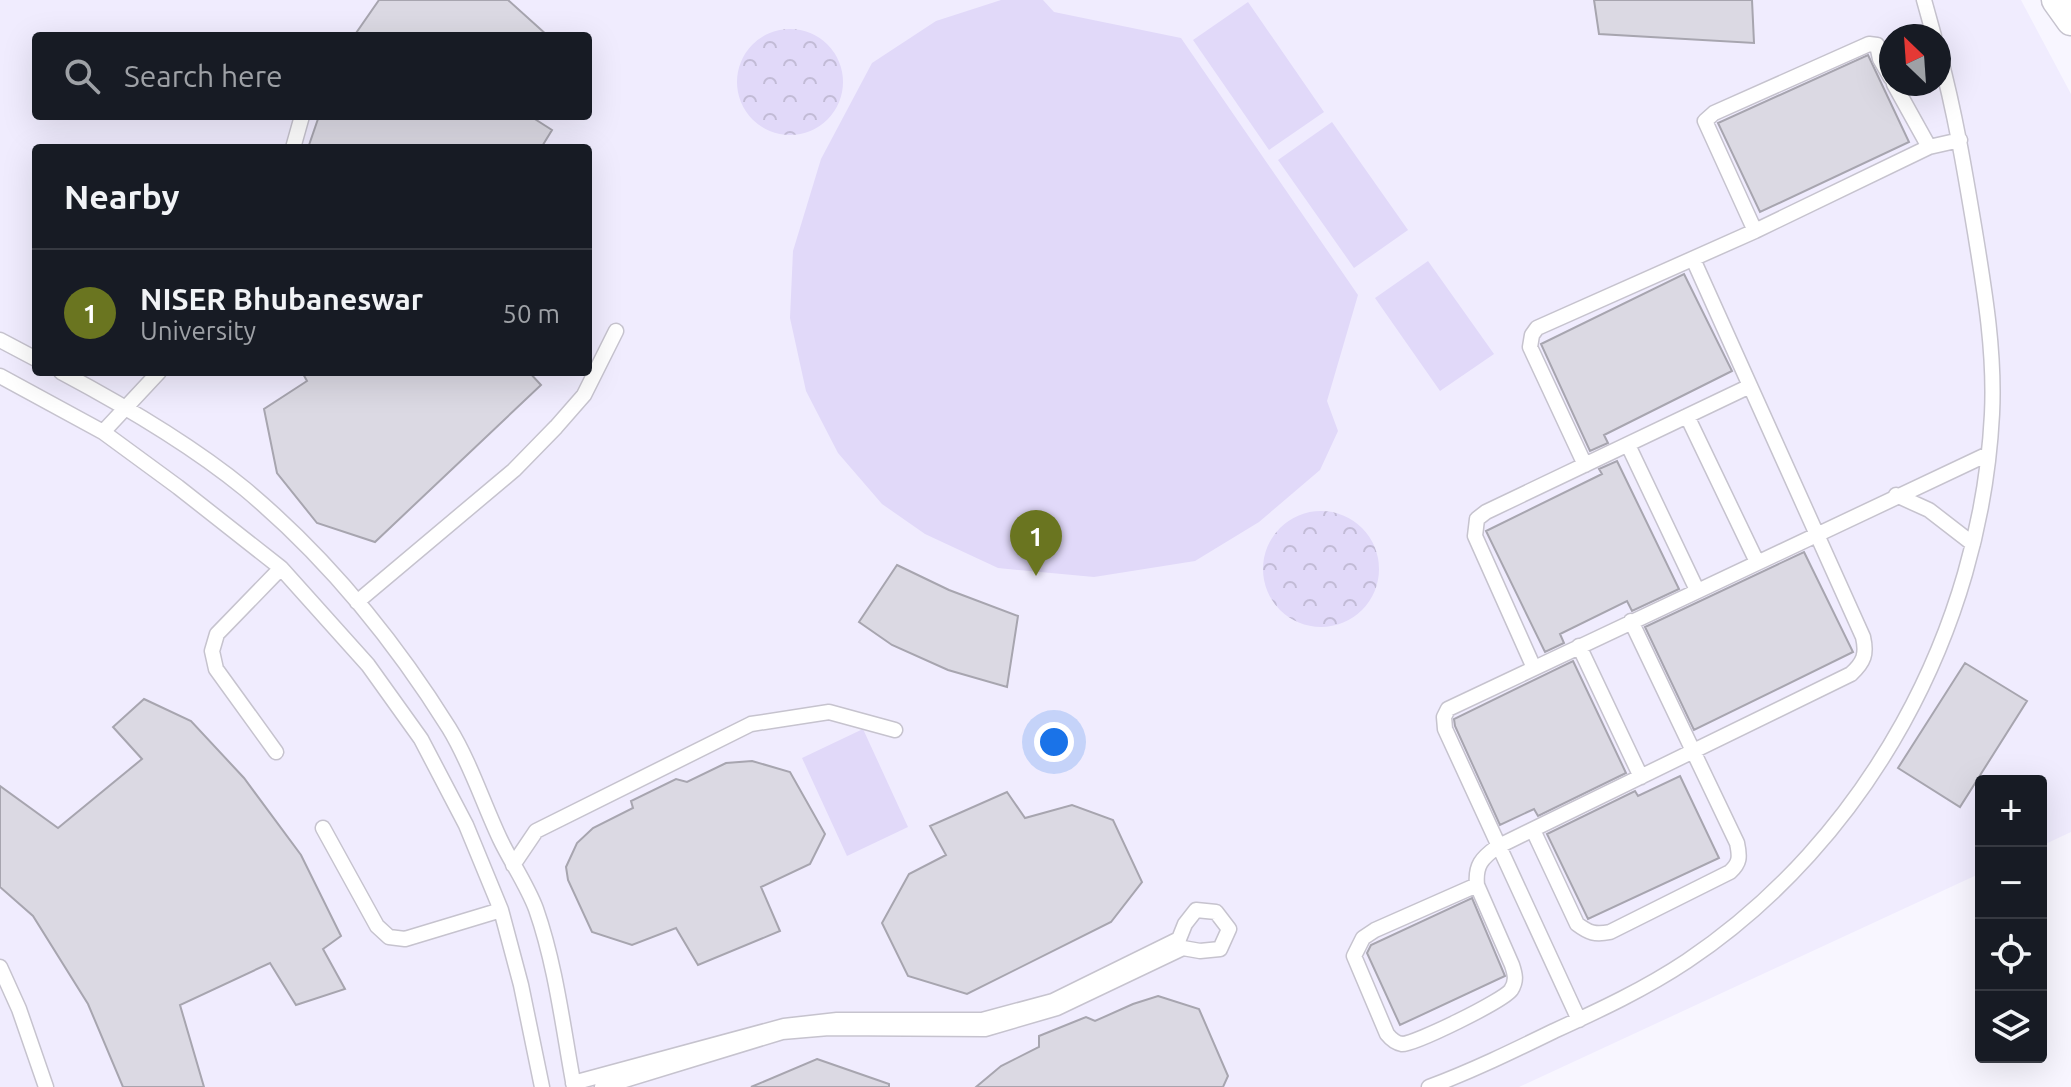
<!DOCTYPE html>
<meta charset="utf-8">
<style>
body{margin:0;font-family:Ubuntu,sans-serif;background:#242831;color:#f1f3f6}
.controls{position:absolute;right:24px;bottom:24px;display:grid;overflow:hidden;border-radius:8px;box-shadow:0 8px 32px #0002}
.controls button{width:72px;height:72px;display:grid;place-items:center;padding:0;border:0;border-bottom:2px solid #363941;background:#171b24;color:#f1f3f6;font:40px sans-serif}
.compass{position:absolute;left:1879px;top:24px;width:72px;height:72px;border-radius:50%;background:#171b24;box-shadow:0 8px 32px #0002;rotate:335deg}
.you{position:absolute;left:1054px;top:742px;width:28px;height:28px;margin:-20px;border:6px solid #fff;border-radius:50%;background:#1a73e8;box-shadow:0 0 0 12px #1a73e833}
.badge{display:grid;place-items:center;width:52px;height:52px;border-radius:50%;background:#6a7520;color:#fff;font-size:26px;font-weight:700}
.pin{position:absolute;translate:-50% -66px;filter:drop-shadow(0 2px 4px #0008)}
.pin::after{content:'';position:absolute;top:42px;width:28px;height:24px;background:inherit;clip-path:polygon(0 0,100% 0,50% 100%)}
.list{margin:0;padding:0;list-style:none}
h2{display:flex;justify-content:space-between;align-items:center;height:104px;margin:0;padding:0 32px;font-size:34px}
h2 small{font-size:26px;font-weight:400;color:#9ea1a6}
.list li{display:grid;grid-template-columns:52px 1fr auto;gap:24px;align-items:center;box-sizing:border-box;height:128px;padding:0 32px;border-top:2px solid #363941}
.list b{display:block;font-size:30px;white-space:nowrap}
.list p{margin:0;font-size:26px;white-space:nowrap;color:#9ea1a6}
.list em{font-size:26px;font-style:normal;color:#9ea1a6}
.icon{flex:none;width:44px;height:44px;fill:none;stroke:currentColor;stroke-width:2;stroke-linecap:round;stroke-linejoin:round}
.map{position:relative;flex:none;width:2071px;height:1087px;overflow:hidden}
.search{position:absolute;background:#171b24;box-shadow:0 8px 32px #0002;left:32px;top:32px;width:560px;height:88px;display:flex;align-items:center;gap:20px;box-sizing:border-box;padding:0 28px;border-radius:8px;color:#9ea1a6;font-size:30px}
.panel{position:absolute;background:#171b24;box-shadow:0 8px 32px #0002;left:32px;top:144px;width:560px;height:232px;border-radius:8px}
.map>svg:first-child{display:block}
</style>
<div class="map">
<svg width="2071" height="1087" viewBox="0 0 2071 1087">
<defs>
<pattern id="park-crowns" width="20" height="18" patternUnits="userSpaceOnUse" patternTransform="scale(2)"><rect width="20" height="18" fill="#e1d9f9"/><path d="M2 6a3 3 0 1 1 6 0M12 15a3 3 0 1 1 6 0" fill="none" stroke="#c2bbd6"/></pattern>
</defs>
<rect width="100%" height="100%" fill="#f8f6ff"/>
<path fill="#f0ecfe" fill-rule="evenodd" d="M 0,0 L 2021,0 L 2071,94 L 2071,832 L 2041,846 L 2041,781 L 1981,781 L 1981,873 L 1519,1087 L 0,1087 ZM 36,36 L 588,36 L 588,116 L 36,116 ZM 1891,36 L 1939,36 L 1939,84 L 1891,84 ZM 36,148 L 588,148 L 588,372 L 36,372 Z"/>
<path fill="url(#park-crowns)" d="M737 82a53 53 0 1 1 106 0a53 53 0 1 1-106 0Z
M1263 569a58 58 0 1 1 116 0a58 58 0 1 1-116 0Z"/>
<path fill="#e1d9f9" d="M 1001,0 L 1043,0 L 1054,12 L 1181,38 L 1358,295 L 1327,401 L 1338,431 L 1320,470 L 1259,522 L 1195,561 L 1094,577 L 998,568 L 925,534 L 882,504 L 838,453 L 806,391 L 790,318 L 793,251 L 821,159 L 872,63 L 936,21 Z
M 1248,2 L 1324,112 L 1269,150 L 1193,40 Z
M 1332,122 L 1408,230 L 1354,268 L 1278,160 Z
M 1428,261 L 1494,354 L 1440,391 L 1375,298 Z
M 863,729 L 908,827 L 847,856 L 802,758 Z"/>
<path fill="#dbd9e3" stroke="#a7a5af" stroke-width="2" d="M 379,0 L 508,0 L 548,36 L 354,36 Z
M 1594,0 L 1752,0 L 1754,43 L 1599,34 Z
M 1868,55 L 1909,142 L 1760,212 L 1718,123 Z
M 319,116 L 530,116 L 552,130 L 541,148 L 308,148 Z
M 1684,274 L 1732,371 L 1604,435 L 1608,443 L 1590,451 L 1541,344 Z
M 302,372 L 529,372 L 541,385 L 375,542 L 317,523 L 277,473 L 264,409 L 307,381 Z
M 1617,461 L 1679,589 L 1632,611 L 1627,601 L 1560,634 L 1564,643 L 1545,652 L 1486,531 L 1602,474 L 1599,469 Z
M 1804,552 L 1853,652 L 1694,730 L 1645,627 Z
M 897,565 L 949,590 L 1018,616 L 1007,687 L 948,670 L 892,645 L 859,622 Z
M 1573,661 L 1626,773 L 1538,816 L 1534,809 L 1500,825 L 1455,726 L 1454,719 Z
M 1965,663 L 2027,701 L 1960,807 L 1898,768 Z
M 144,699 L 191,721 L 244,778 L 301,855 L 341,936 L 323,949 L 345,989 L 296,1005 L 270,963 L 180,1005 L 204,1087 L 123,1087 L 88,1004 L 33,916 L 0,887 L 0,786 L 58,828 L 142,759 L 113,727 Z
M 752,761 L 790,772 L 825,834 L 810,864 L 761,887 L 780,931 L 698,965 L 676,928 L 632,945 L 592,932 L 568,880 L 566,867 L 577,843 L 593,828 L 633,808 L 631,801 L 676,779 L 687,782 L 726,763 Z
M 1680,776 L 1719,858 L 1588,919 L 1547,834 L 1635,791 L 1638,796 Z
M 1007,792 L 1025,818 L 1072,805 L 1113,820 L 1142,882 L 1111,922 L 967,994 L 908,976 L 882,923 L 909,874 L 946,855 L 930,826 Z
M 1472,898 L 1505,976 L 1400,1025 L 1367,953 L 1371,945 Z
M 1158,996 L 1199,1009 L 1228,1076 L 1223,1087 L 976,1087 L 1001,1066 L 1039,1047 L 1039,1036 L 1086,1017 L 1095,1021 L 1133,1004 Z
M 817,1059 L 889,1084 L 889,1087 L 751,1087 Z"/>
<g fill="none" stroke-linecap="round" stroke-linejoin="round">
<defs>
<path id="service" d="M 1924,0 L 1934,36
M 1894,84 L 1929,147
M 293,148 L 302,116
M 1755,231 L 1705,121 L 1714,113 L 1869,44 L 1877,45 L 1880,59 L 1891,78
M 0,340 L 36,359
M 61,372 C 123,405 190,444 245,489 C 325,556 394,640 449,728 C 470,762 483,803 500,839 C 511,862 527,885 536,909 C 556,966 563,1028 574,1087
M 0,376 L 103,432 L 178,487 L 281,568 L 368,665 L 421,739 L 466,825 L 501,910 L 521,985 L 542,1087
M 1687,416 L 1757,562
M 103,432 L 159,372
M 1628,445 L 1697,590
M 1585,465 L 1530,347 L 1532,335 L 1537,328 L 1755,231 L 1929,147 L 1960,140
M 1896,495 L 1929,510 L 1973,544
M 357,602 L 514,470 L 556,427 L 584,395 L 616,331
M 1579,646 L 1641,777
M 1534,668 L 1475,536 L 1477,519 L 1486,512 L 1750,386
M 276,752 L 216,669 L 212,651 L 217,634 L 281,568
M 323,828 L 377,926 L 389,937 L 405,939 L 501,910
M 1533,830 L 1577,924 C 1589,933 1595,935 1610,932 L 1730,872 C 1740,863 1740,857 1737,843 L 1631,621
M 513,865 L 536,831 L 751,724 L 829,712 L 895,730
M 1477,885 L 1375,930 L 1363,938 L 1354,956 L 1387,1034 C 1391,1039 1395,1043 1402,1044 C 1415,1044 1503,1001 1511,990 C 1517,981 1515,974 1512,965 L 1477,885 C 1475,865 1482,858 1497,847 L 1851,674 C 1864,662 1867,654 1863,637 L 1693,259
M 0,967 L 19,1009 L 46,1087
M 1579,1020 L 1445,729 L 1444,717 L 1448,709 L 1988,454
M 573,1083 L 784,1026 L 837,1020 L 982,1020 L 1053,1001 L 1179,939 L 1185,924 L 1196,910 L 1216,912 L 1229,929 L 1220,949 L 1200,951 L 1183,948 L 1057,1008 L 985,1029 L 829,1028 L 782,1032 L 602,1087
M 1429,1087 C 1472,1071 1513,1051 1554,1031 C 1600,1010 1645,989 1687,961 C 1867,840 1981,630 1992,414 C 1995,353 1985,293 1975,232 C 1965,172 1955,112 1939,53"/>
<path id="minor" d="M 2056,0 L 2071,21"/>
</defs>
<use href="#service" stroke="#c6c3ce" stroke-width="17"/>
<use href="#minor" stroke="#c6c3ce" stroke-width="31"/>
<use href="#service" stroke="#fff" stroke-width="14"/>
<use href="#minor" stroke="#fff" stroke-width="28"/>
</g>
</svg>
<div class="controls">
<button>+</button>
<button>−</button>
<button><svg class="icon" aria-label="locate" viewBox="0 0 24 24"><circle cx="12" cy="12" r="6"/><path d="M12 2v4M12 18v4M2 12h4M18 12h4"/></svg></button>
<button><svg class="icon" aria-label="layers" viewBox="0 0 24 24"><path d="M12 4l9 5-9 5-9-5zM3 14l9 5 9-5"/></svg></button>
</div>
<svg class="compass" viewBox="-18 -18 36 36"><path d="M0-13l5 13h-10z" fill="#e53935"/><path d="M0 13l5-13h-10z" fill="#9ea1a6"/></svg>
<div class="you"></div>
<div class="pin badge" style="left:1036px;top:576px">1</div>
<div class="search"><svg class="icon" aria-label="search" viewBox="0 0 24 24"><circle cx="10" cy="10" r="6"/><path d="M15 15l6 6"/></svg>Search here</div>
<section class="panel">
<h2>Nearby<small></small></h2>
<ul class="list">
<li><span class="badge">1</span><div><b>NISER Bhubaneswar</b><p>University</p></div><em>50 m</em></li>
</ul>
</section>
</div>
